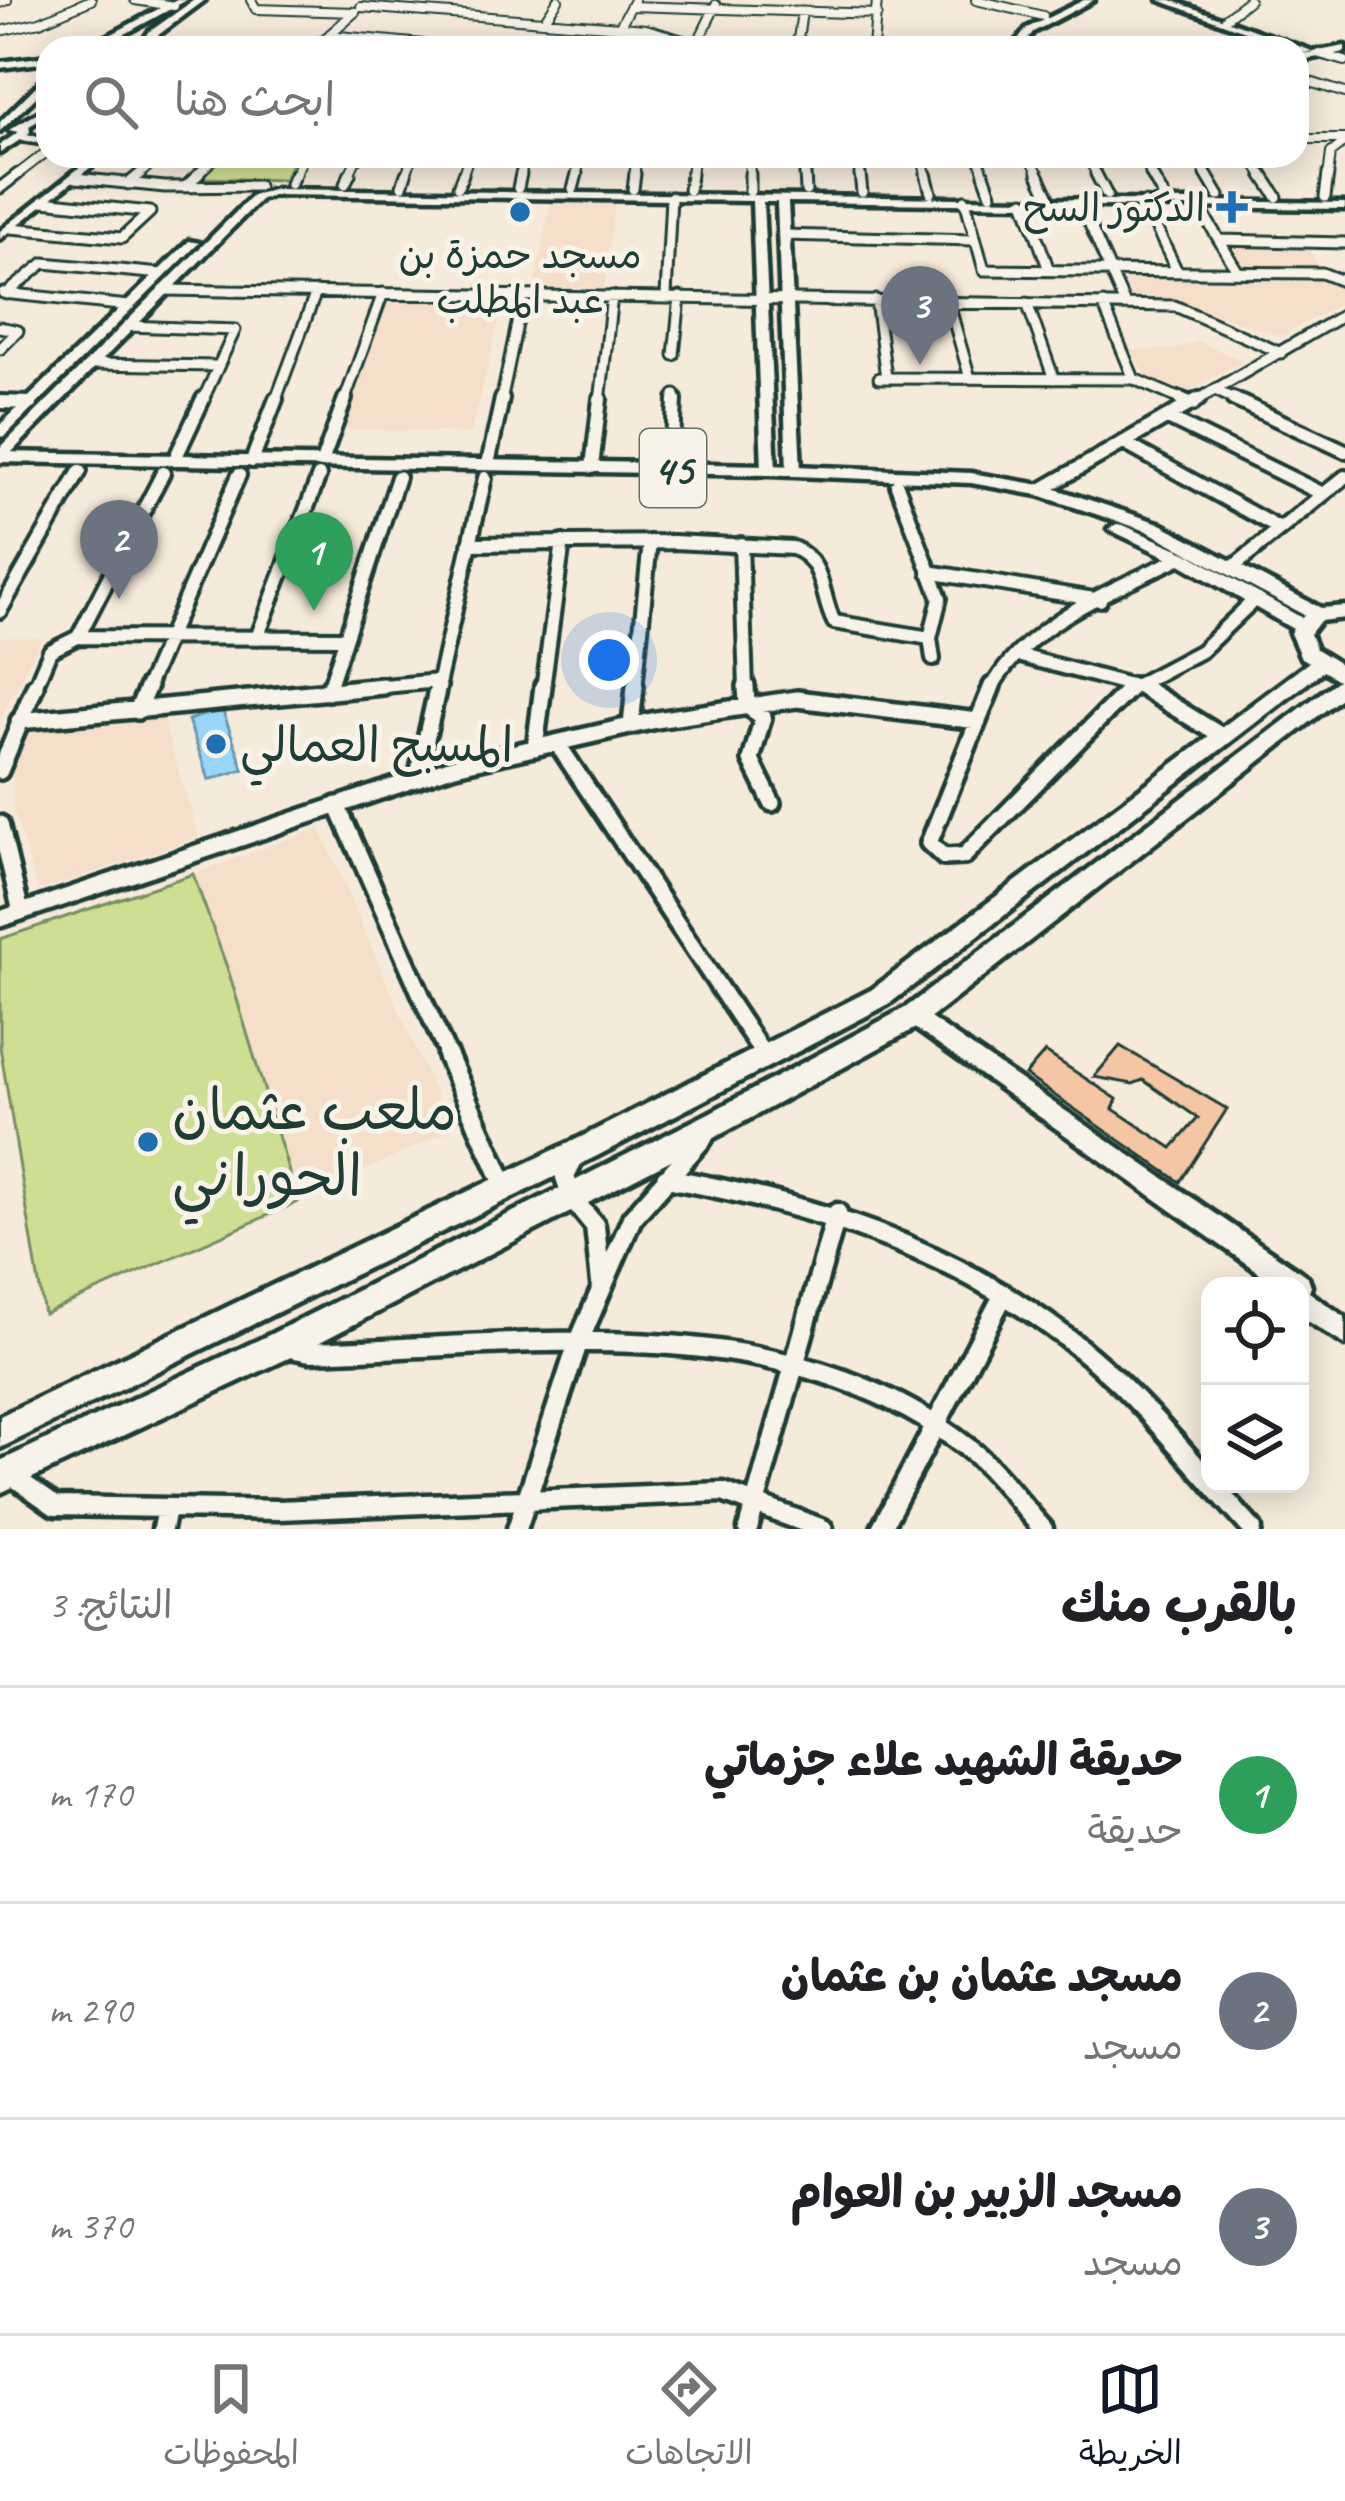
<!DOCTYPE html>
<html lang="ar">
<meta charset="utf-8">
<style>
body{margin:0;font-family:Caveat,"Playpen Sans Arabic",sans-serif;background:#f6f6f6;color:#202124;direction:rtl}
.controls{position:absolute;right:36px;bottom:36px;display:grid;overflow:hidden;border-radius:24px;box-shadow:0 6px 30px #0003}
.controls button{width:108px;height:108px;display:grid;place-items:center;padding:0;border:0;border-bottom:3px solid #e0e0e0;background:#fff;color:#202124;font:60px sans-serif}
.you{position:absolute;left:609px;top:660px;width:42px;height:42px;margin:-30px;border:9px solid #fff;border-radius:50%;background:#1a73e8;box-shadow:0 0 0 18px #1a73e833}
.badge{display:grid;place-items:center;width:78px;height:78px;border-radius:50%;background:#111827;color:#fff;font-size:39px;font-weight:700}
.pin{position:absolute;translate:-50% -99px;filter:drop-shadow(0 3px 6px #0008)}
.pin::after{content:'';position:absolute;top:63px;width:42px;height:36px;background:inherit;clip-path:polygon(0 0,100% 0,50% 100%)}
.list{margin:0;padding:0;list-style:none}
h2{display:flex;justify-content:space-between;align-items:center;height:156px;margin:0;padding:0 48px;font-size:51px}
h2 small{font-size:39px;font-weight:400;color:#757577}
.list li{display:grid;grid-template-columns:78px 1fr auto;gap:36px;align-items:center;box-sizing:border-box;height:216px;padding:0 48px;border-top:3px solid #e0e0e0}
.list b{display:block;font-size:45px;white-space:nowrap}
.list p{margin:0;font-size:39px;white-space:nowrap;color:#757577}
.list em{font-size:39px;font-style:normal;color:#757577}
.icon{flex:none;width:66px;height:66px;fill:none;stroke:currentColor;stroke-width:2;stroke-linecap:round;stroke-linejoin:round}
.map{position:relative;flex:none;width:1345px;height:1529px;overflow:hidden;direction:ltr}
.search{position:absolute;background:#fff;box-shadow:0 6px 30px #0003;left:36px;right:36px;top:36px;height:132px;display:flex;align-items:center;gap:30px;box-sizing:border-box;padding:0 42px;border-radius:36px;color:#757577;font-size:45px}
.sheet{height:804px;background:#fff}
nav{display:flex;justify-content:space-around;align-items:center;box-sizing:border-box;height:168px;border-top:3px solid #e0e0e0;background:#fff;font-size:33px;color:#757577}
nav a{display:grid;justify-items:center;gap:6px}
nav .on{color:#111827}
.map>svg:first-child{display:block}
</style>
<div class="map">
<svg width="1345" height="1529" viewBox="0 0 1345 1529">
<rect width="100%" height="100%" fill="#f6eada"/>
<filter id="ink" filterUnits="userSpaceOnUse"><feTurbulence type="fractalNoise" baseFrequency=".00833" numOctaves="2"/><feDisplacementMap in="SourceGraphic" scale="24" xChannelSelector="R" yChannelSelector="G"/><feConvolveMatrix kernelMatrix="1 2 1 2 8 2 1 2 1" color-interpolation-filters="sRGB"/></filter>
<g filter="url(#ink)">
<path fill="#f5dfca" d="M 551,202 L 615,203 L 604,288 L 534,287 Z
M 1227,243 L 1306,245 L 1322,271 L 1241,269 Z
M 1122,275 L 1318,278 L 1345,286 L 1345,301 L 1282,336 L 1179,302 L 1131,298 Z
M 387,300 L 492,300 L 502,310 L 471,433 L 342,429 Z
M 1198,341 L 1242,361 L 1181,396 L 1149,381 L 1131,350 L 1176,349 Z
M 0,637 L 42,638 L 0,719 Z
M 162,716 L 199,837 L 38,891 L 13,808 L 13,771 L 30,726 Z
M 320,828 L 451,1130 L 298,1202 L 229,973 L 193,874 Z"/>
<path fill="#cedf93" stroke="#768e64" stroke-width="3" d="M 220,160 L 294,160 L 284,180 L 201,178 Z
M 193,874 L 229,973 L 298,1202 L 44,1314 L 0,1047 L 0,939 Z"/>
<path fill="#98d5f8" stroke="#6898aa" stroke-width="3" d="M 222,709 L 244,769 L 209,780 L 188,720 Z"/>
<path fill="#f4c6a3" stroke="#1f3d34" stroke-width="3" d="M 1120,1046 L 1227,1109 L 1180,1182 L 1025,1075 L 1045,1052 L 1117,1099 L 1113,1109 L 1172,1148 L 1198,1118 L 1143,1080 L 1133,1084 L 1094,1077 Z"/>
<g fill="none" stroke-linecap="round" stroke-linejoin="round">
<defs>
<path id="street-far4" d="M 135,0 L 174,6
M 251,0 L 256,9 L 355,12
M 976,0 L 1043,16
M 0,3 L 7,0
M 631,6 L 877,14
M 361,7 L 646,29 L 697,44
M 1226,18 L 1249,0
M 544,21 L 558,0
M 0,31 L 40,22 L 91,0
M 329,35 L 423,44
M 314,48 L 355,12
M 608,48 L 634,0
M 695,48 L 716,5
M 789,48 L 798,39 L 802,12
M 873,48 L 877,0
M 1320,54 L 1345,61
M 1297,78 L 1345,93
M 1297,139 L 1345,139
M 749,156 L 750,177
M 803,156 L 805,177
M 858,156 L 860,177
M 921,156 L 927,177
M 978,156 L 985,177
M 1030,156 L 1040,177
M 1087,156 L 1098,177
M 1141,156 L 1153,177
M 1195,156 L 1208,177
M 1250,156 L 1264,177
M 14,177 L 48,151
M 136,177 L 161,156
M 195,177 L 217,156
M 294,177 L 304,156
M 348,177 L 358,156
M 405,177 L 413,156
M 462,177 L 469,156
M 520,177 L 525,156
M 576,177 L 581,156
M 634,177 L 637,156
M 691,177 L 693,156
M 1328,177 L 1331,153 L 1345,142"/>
<path id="street-far3" d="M 750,174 L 750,191
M 805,174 L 806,191
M 860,174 L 862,192
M 926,174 L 931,193
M 984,174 L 991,194
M 1038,174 L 1048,195
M 1096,174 L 1107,195
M 1151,174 L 1163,195
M 1206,174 L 1219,196
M 1262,174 L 1277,197
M 76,178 L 165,187 L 258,186
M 128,184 L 140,174
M 290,184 L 295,174
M 345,184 L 350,174
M 402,186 L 406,174
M 185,187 L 199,174
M 458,187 L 463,174
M 0,188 L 18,174
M 518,188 L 521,174
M 573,189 L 577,174
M 633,189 L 635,174
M 689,190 L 691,174
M 1325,197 L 1328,174
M 965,200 L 984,270 L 1322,273 L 1345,282
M 43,201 L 150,212
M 1024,201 L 1049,270
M 1080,202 L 1125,305
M 1144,203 L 1177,271
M 1197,203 L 1238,272
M 11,228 L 122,238 L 150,212
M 783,235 L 974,240
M 1219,240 L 1345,243
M 164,290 L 1175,306 L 1281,353
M 3,293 L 129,306
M 6,294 L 44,263 L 161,274
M 666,296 L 671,197
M 876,300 L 886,378
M 948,301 L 970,378
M 1027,303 L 1054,379
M 1103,304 L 1134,379
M 128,326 L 235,330 L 202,402
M 0,327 L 18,331
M 0,349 L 18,331
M 674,355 L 680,297
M 91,364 L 218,366
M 879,378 L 1134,379 L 1187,402
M 1215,390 L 1240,402
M 275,402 L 316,292
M 344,402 L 383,293
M 501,402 L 523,295
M 600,402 L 612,296
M 675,402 L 675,395
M 1194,402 L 1345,314"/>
<path id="street-far2" d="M 1180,399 L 1193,404
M 1233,399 L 1345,451
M 0,402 L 31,403
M 1168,418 L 1323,494
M 1124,443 L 1280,529
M 175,459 L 203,399
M 252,461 L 276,399
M 322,462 L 345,399
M 488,464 L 502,399
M 592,467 L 600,399
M 672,468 L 675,399
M 897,485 L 940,598 L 930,638 L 933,659
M 1041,490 L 1199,399
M 469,544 L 673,542 L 793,548 C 826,561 820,595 834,622 L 930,638
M 741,544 L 746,689
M 1232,568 L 1345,477
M 929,572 L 1100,600
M 0,611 L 80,471
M 78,637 L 163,473
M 257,638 L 319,476
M 1017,655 L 1145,689
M 34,689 L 50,651 L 78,637 L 344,638
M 146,689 L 239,475
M 329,689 L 398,477
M 351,689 L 439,681
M 437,689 L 485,478
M 543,689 L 563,542
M 635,689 L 650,542
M 991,689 C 1028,621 1115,590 1181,557
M 1129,689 L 1201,651 L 1255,599"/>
<path id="street-far1" d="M 746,686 L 747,706 L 763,717 L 751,760 L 772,803
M 992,686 L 929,843 L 944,857 L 964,856 L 1132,686
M 1140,686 L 1223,737
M 328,692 L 330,686
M 137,711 L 148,686
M 19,721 L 383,686
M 631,725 L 635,686
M 557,743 L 764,1055
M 535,748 L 543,686
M 0,771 L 35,686
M 417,779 L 438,686
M 337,805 L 449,1058
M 0,824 L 21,912
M 0,919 L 455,766 L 656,720 L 797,699 L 978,721"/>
<path id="street" d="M 447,1055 L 505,1186
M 574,1157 L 565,1177 L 572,1198 L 595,1226 L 601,1283
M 666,1178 C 834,1208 991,1261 1117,1381 C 1165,1427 1207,1480 1252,1529
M 285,1347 L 310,1352 C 528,1346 784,1304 968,1448 C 996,1470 1019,1503 1043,1529
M 11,1475 L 55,1506 L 278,1510 L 723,1492 L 823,1529
M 162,1529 L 166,1508
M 517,1529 L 577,1346 L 632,1218 L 703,1138
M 748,1529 L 837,1213
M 881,1529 L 1004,1294"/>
<path id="secondary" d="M 1084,0 L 1094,0 L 1033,32 L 1021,48 L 1012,48 L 1027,28 Z
M 1159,0 L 1171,0 L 1312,51 L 1305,53 Z
M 21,122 L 29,124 L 30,132 L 27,135 L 48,138 L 48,144 L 20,140 L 0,153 L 0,145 L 20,131 Z
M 94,156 L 105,156 L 0,239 L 0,231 Z
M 275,189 L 1345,203 L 1345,209 L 788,202 L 801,470 L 794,474 L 787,470 L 777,202 L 763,202 L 776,470 L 769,474 L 762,470 L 752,201 L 275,195 L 261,199 L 5,459 L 0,460 L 0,448 L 253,195 Z
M 189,241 L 199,243 L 5,436 L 0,437 L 0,425 Z
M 914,1007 L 1308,1277 L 1311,1286 L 1309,1292 L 1345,1317 L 1345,1345 L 1300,1316 L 1300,1286 L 1278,1286 L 906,1022 L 903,1016 L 906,1010 Z"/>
<path id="primary" d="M 175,0 L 187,0 L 99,48 L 86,48 Z
M 194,0 L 205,0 L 157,36 L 148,48 L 138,48 L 149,32 Z
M 1345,46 L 1345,52 L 1297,61 L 1297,55 Z
M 48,56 L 48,62 L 0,68 L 0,62 Z
M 41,81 L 48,81 L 48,86 L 0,131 L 0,122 Z
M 48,107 L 48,115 L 19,132 L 9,130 Z
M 0,452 L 769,465 L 971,473 L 1047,486 L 1159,523 L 1321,608 L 1345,606 L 1345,618 L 1320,621 L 1310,634 L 1316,649 L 1345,667 L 1345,695 L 923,1024 L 727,1131 L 291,1357 L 0,1493 L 0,1461 L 269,1335 L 709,1113 L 905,1008 L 1338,680 L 1323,671 L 889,1004 L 597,1156 L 0,1448 L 0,1416 L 579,1138 L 871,990 L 1309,662 L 1301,658 L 1290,633 L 1293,629 L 1175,561 L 1108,529 L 1117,524 L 1123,525 L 1187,553 L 1302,618 L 1304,615 L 1147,531 L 1038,495 L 971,483 L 769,475 L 0,462 Z"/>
</defs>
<use href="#street-far4" stroke="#1f3d34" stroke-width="12"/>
<use href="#street-far3" stroke="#1f3d34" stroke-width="15"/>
<use href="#street-far2" stroke="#1f3d34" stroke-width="20"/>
<use href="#street-far1" stroke="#1f3d34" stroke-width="24"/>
<use href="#street" stroke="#1f3d34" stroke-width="27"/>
<use href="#secondary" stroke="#1f3d34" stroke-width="9"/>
<use href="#primary" stroke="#1f3d34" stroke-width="9"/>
<use href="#street-far4" stroke="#f7f3e8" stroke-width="8"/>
<use href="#street-far3" stroke="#f7f3e8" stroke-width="9"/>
<use href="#street-far2" stroke="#f7f3e8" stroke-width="12"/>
<use href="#street-far1" stroke="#f7f3e8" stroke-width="15"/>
<use href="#street" stroke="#f7f3e8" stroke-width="18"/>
<use href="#secondary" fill="#f7f3e8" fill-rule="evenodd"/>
<use href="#primary" fill="#f7f3e8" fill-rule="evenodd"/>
</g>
</g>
<g fill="#1f6fb2" stroke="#f7f3e8" stroke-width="4.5">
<path d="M1226 189h12v12h12v12h-12v12h-12v-12h-12v-12h12z"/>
<circle cx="520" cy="212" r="12"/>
<circle cx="216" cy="744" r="12"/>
<circle cx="148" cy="1142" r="12"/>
</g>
<g text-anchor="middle" stroke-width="10" stroke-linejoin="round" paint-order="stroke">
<g font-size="39" fill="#1f3d34" stroke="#f7f3e8" text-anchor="end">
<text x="1205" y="221">الدكتور السح</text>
<text x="520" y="268" text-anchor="middle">مسجد حمزة بن<tspan x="520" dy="45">عبد المطلب</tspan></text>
</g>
<rect fill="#f7f3e8" stroke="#60746a" stroke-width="3" x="640" y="429" width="66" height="78" rx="9"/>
<g font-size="45" font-weight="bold" fill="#1f3d34">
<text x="673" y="484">45</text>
</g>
<g font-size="48" fill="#1f3d34" stroke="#f7f3e8" text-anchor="start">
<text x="240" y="761">المسبح العمالي</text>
</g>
<g font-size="57" fill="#1f3d34" stroke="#f7f3e8" text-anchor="start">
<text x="172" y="1129">ملعب عثمان<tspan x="172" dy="66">الحوراني</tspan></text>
</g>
</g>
</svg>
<div class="controls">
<button><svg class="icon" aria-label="locate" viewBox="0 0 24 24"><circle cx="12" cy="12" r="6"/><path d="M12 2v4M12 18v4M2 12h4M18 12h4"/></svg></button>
<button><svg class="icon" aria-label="layers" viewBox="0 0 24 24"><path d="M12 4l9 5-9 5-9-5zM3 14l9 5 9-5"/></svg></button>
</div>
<div class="you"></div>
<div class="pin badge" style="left:314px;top:611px;background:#2e9e5b">1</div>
<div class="pin badge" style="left:119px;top:599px;background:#6b7280">2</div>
<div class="pin badge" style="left:920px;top:365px;background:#6b7280">3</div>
<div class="search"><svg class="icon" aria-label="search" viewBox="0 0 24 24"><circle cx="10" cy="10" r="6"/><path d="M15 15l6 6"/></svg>ابحث هنا</div>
</div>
<section class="sheet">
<h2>بالقرب منك<small>النتائج: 3</small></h2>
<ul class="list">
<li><span class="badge" style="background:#2e9e5b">1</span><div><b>حديقة الشهيد علاء جزماتي</b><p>حديقة</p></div><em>170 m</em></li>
<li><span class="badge" style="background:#6b7280">2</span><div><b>مسجد عثمان بن عثمان</b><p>مسجد</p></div><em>290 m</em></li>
<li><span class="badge" style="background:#6b7280">3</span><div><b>مسجد الزبير بن العوام</b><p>مسجد</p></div><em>370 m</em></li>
</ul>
</section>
<nav>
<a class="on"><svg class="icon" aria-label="map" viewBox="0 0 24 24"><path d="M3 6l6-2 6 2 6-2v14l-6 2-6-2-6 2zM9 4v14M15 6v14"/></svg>الخريطة</a>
<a><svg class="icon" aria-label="directions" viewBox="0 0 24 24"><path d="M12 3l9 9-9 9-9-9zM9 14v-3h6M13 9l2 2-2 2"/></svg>الاتجاهات</a>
<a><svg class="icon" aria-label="saved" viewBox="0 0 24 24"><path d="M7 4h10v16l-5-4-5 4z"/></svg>المحفوظات</a>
</nav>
